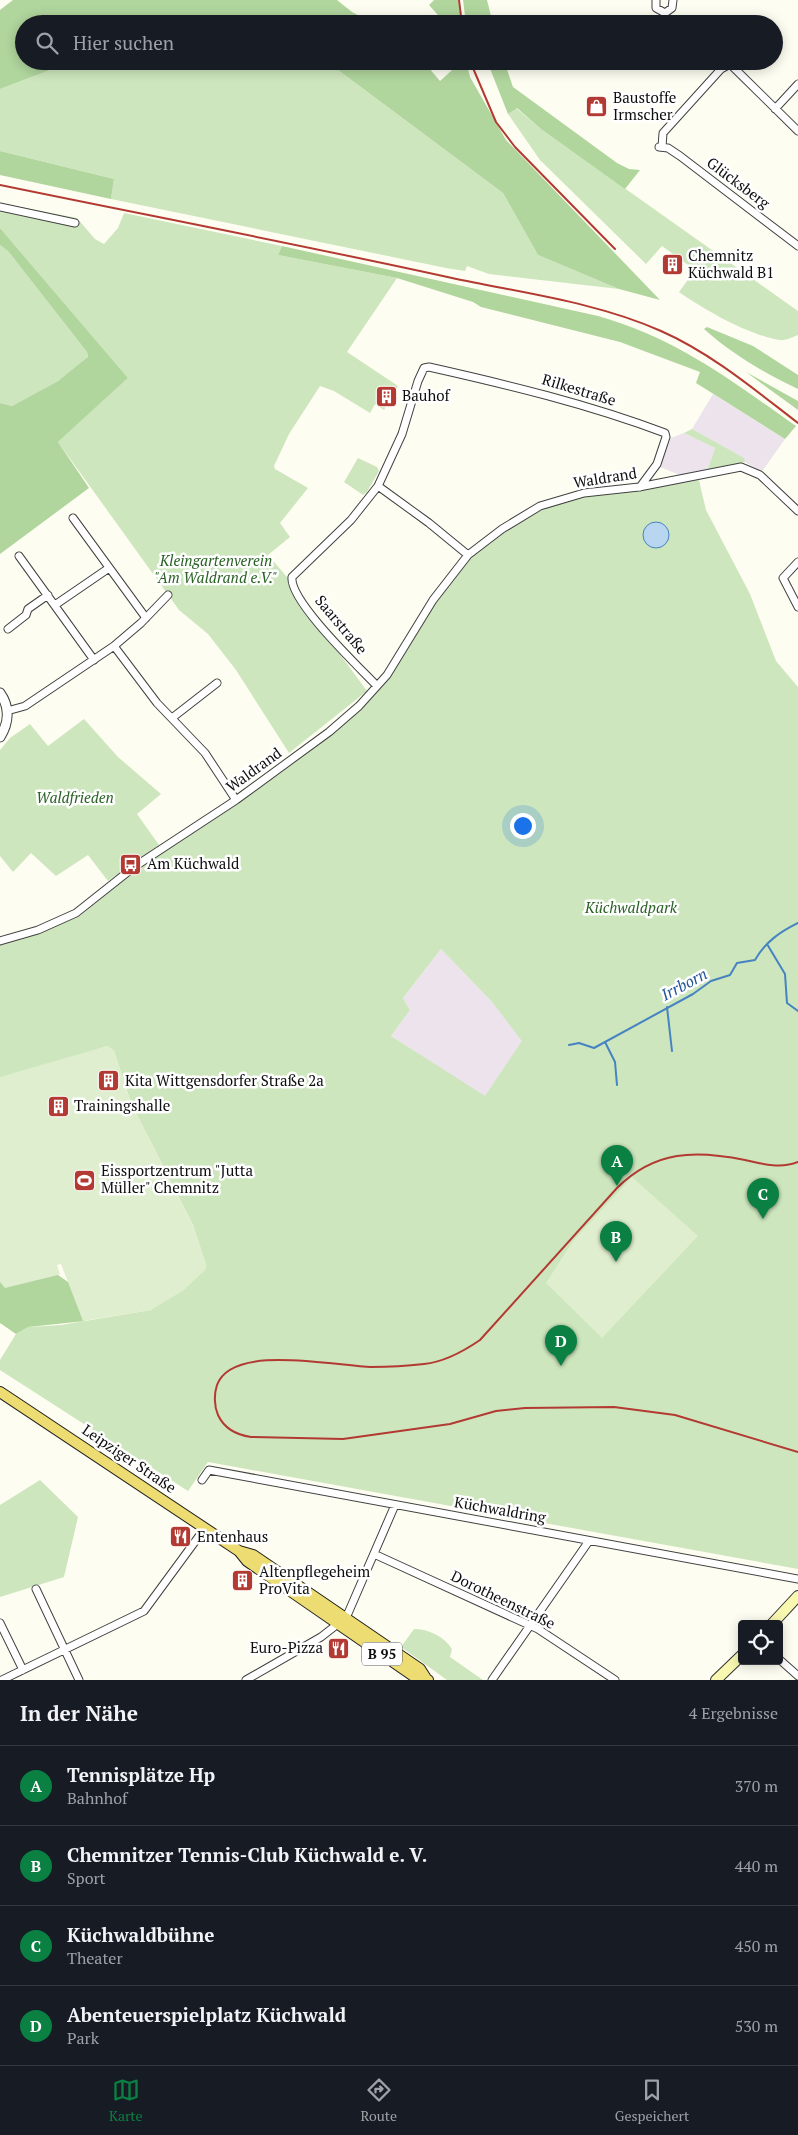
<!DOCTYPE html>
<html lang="de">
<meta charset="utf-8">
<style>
body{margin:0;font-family:"PT Serif",serif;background:#242831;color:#f1f3f6}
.controls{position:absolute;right:15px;bottom:15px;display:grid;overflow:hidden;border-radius:5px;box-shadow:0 2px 12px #0003}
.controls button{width:45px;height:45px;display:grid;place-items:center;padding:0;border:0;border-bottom:1px solid #363941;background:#171b24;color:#f1f3f6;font:25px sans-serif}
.you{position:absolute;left:522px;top:825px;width:18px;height:18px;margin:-12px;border:4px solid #fff;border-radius:50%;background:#1a73e8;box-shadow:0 0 0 8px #1a73e833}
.badge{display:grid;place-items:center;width:32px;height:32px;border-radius:50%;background:#0b8043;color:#fff;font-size:16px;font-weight:700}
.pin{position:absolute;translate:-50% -41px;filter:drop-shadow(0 1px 2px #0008)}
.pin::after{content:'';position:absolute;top:26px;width:18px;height:15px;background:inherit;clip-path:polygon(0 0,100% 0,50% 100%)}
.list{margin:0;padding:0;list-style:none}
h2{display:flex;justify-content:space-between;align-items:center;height:65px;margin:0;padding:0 20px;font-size:21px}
h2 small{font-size:16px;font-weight:400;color:#9ea1a6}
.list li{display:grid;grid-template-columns:32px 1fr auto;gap:15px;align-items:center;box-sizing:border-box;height:80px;padding:0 20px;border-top:1px solid #363941}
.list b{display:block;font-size:19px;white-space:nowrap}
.list p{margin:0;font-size:16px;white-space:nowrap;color:#9ea1a6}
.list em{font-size:16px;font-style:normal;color:#9ea1a6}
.icon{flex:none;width:28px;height:28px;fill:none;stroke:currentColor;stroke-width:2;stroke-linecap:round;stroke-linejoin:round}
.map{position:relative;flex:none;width:798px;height:1680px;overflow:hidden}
.search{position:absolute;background:#171b24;box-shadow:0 2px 12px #0003;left:15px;right:15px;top:15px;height:55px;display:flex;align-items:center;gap:12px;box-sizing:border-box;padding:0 18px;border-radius:28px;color:#9ea1a6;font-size:19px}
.sheet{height:385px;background:#171b24}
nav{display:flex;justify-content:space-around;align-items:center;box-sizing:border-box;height:70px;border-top:1px solid #363941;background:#171b24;font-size:14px;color:#9ea1a6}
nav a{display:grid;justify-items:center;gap:2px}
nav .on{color:#0b8043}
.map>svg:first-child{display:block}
</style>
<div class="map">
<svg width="798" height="1680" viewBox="0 0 798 1680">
<rect width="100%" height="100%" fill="#fefdf1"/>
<path fill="#ece3ec" d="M 713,394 L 785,439 L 763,470 L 760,471 L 745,462 L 743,458 L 692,429 Z
M 684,433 L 715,448 L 707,471 L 682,476 L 660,467 L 671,438 Z
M 441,949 L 492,1002 L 523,1041 L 485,1097 L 391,1036 L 410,1010 L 403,998 Z"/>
<path fill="#cde6bd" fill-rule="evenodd" d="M 74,61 L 326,61 L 503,193 L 538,255 L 619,289 L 489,274 L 467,266 L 465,271 L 446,268 L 111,199 L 114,179 L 0,151 L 0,89 Z
M 516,108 L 541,129 L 798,311 L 798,335 C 793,337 785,341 780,340 C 748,335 705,310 679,292 L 695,270 L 662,246 L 646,264 L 540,160 L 508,114 Z
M 0,203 L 77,218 L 95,239 L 104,244 L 118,228 L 124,213 L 282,246 L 278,255 L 397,278 L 347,352 L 398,386 L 384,410 L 375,404 L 370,413 L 334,391 L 320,386 L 289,434 L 274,466 L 275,469 L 308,488 L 280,523 L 290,537 L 268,555 L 287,577 L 311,615 L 367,691 L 289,753 L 236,670 L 208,634 L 179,610 L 58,442 L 128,378 L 0,228 Z
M 0,245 L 8,251 L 87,352 L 88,358 L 58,381 L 12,406 L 0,403 Z
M 692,429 L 744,458 L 745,462 L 707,471 L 715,448 L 684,433 Z
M 358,458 L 377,467 L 379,471 L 367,492 L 363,495 L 344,482 Z
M 698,476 L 706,510 L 750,594 L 776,661 L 798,687 L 798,1569 L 208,1462 L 188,1491 L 0,1370 L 0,1360 L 16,1334 L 28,1327 L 61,1325 L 151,1310 L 205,1270 L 206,1265 L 193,1225 L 131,1103 L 114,1051 L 107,1046 L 0,1085 L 0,945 L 39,933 L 80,916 L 133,873 L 285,768 L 360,710 L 387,678 L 419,623 L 467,558 L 502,532 L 542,508 L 586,495 ZM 441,949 L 492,1002 L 522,1041 L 485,1096 L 391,1036 L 410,1010 L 403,998 Z
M 84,719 L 118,757 L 161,794 L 137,814 L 159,845 L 108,881 L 88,855 L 56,876 L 31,853 L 13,872 L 0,856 L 0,750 L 10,738 L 30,724 L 48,746 Z
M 40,1480 L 78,1517 L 64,1577 L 0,1597 L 0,1505 Z
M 414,1629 C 428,1629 444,1636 452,1649 L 450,1657 L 483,1680 L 447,1680 L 401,1647 Z"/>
<path fill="#b0d59d" d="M 13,0 L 337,0 L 352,12 L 375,24 L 24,24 L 24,61 L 74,61 L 0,89 L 0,10 Z
M 434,0 L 458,0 L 462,24 L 446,24 L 429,5 Z
M 463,0 L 487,0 L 493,24 L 466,24 Z
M 326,61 L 423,61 L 440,81 L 462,61 L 466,61 L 470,77 L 506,140 L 660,300 L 619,289 L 538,255 L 503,193 Z
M 487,61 L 504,61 L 513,87 L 617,163 L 629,169 L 640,170 L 625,189 L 541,129 L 517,108 L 508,114 Z
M 0,151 L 114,179 L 111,199 L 0,175 Z
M 0,228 L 128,378 L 58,442 L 89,488 L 0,554 L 0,403 L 12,406 L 58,381 L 88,357 L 87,352 L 8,251 L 0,245 Z
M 282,246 L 598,316 C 678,339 729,379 796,426 L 785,439 L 696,383 L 700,372 L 620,342 L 481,307 L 473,302 L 397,278 L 278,255 Z
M 707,327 L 753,346 L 798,375 L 798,389 C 764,373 732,354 704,329 Z
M 746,372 L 798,401 L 798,410 Z
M 0,1266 L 58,1275 L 68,1282 L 81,1282 L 85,1321 L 28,1327 L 16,1334 L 0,1323 Z"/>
<path fill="#dfeece" d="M 107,1046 L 114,1051 L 131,1103 L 193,1225 L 206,1265 L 205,1270 L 184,1290 L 151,1310 L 83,1321 L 61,1264 L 57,1265 L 60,1274 L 58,1275 L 5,1288 L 0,1282 L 0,1077 Z
M 632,1177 L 698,1236 L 602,1338 L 546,1283 L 573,1241 Z"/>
<path fill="#b9d6f1" stroke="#4683c2" d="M643 535a13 13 0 1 1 26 0a13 13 0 1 1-26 0Z"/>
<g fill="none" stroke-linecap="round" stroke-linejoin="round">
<path stroke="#4683c2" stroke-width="2" d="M 767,944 L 785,974 L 787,1003 L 798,1011
M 667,1007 L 672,1051
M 605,1042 L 615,1062 L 617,1085
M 569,1045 L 579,1043 L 594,1048 L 693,994 L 711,981 L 730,975 L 737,963 L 755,960 C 765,942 780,932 798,923"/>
<defs>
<path id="minor" d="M 656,0 L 656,8 L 665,13 L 672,8 L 673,0
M 775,109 L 798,84
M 659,147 L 668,148 L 680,156 L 798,246
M 662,147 L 663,133 L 721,69 L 730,64 L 798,131
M 0,207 L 75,223
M 378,486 L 429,523 L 468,555
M 73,518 L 146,618
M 19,556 L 94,660
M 798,562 L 783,578 L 798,607
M 55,605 L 109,568
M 8,629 L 26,615 L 28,609 L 48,595
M 114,646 L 157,703 L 205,753 L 236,800
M 377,686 C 360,668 289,601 292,577 L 351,520 L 378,486 L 402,434 L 418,381 L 424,368 L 429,367 C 509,385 588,404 665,433 L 666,437 L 657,464 L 640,487
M 7,711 L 25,706 L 114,646 L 141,623 L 168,595
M 172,718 L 217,683
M 0,941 L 38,930 L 76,913 L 134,867 L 236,800 L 329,732 L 359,706 L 387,675 L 433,600 L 468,555 L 502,529 L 540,506 L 584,493 L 639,487 L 741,467 L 760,475 L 798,511
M 202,1480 L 209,1470 L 798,1579
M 374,1554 L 538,1629 L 615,1680
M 36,1589 L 79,1680
M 346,1618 L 395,1505
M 0,1623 L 23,1670
M 779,1659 L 798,1676
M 2,1680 L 144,1611 L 205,1528
M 246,1680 L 321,1637 L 339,1623
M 492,1680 L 589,1541"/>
<path id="tertiary" d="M 0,693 C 10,707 9,723 0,737"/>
<path id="secondary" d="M 772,1624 L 798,1596
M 716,1680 L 742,1655"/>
<path id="primary" d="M 0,1392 L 239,1551 L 253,1555 L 420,1669 L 427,1680
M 239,1551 L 247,1561 L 415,1677 L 428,1680"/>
</defs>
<use href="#minor" stroke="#414141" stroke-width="9"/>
<use href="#tertiary" stroke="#414141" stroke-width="11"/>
<use href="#secondary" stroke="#303030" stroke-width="12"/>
<use href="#primary" stroke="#1f1f1f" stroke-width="12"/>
<use href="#minor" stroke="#fff" stroke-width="7"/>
<use href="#tertiary" stroke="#fff" stroke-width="9"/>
<use href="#secondary" stroke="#f8f8b1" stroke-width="10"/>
<use href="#primary" stroke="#eddc71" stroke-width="10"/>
<path stroke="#b33a32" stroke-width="2" d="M 459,0 L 462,24
M 470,61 L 496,122 L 515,147 L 615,249
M 0,185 C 151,216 302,245 452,278 C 522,293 596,302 661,331 C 711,353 755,390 798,423
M 798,1162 C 781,1169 762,1164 745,1160 C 696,1150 655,1150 617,1188 L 480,1340 C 464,1351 444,1362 424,1364 C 407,1366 389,1367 371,1367 C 335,1366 232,1343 217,1385 C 214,1394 214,1406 218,1415 C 224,1428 237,1435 251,1437 L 343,1439 L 450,1424 L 496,1411 L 525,1408 L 614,1407 L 675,1415 L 798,1452"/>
</g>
<defs>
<symbol id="shop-square" viewBox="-11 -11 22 22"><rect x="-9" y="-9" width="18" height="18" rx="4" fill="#b33a32" stroke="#fff"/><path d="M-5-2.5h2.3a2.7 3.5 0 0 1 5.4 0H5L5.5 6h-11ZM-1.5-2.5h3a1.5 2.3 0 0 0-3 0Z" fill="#fff"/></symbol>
<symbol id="building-square" viewBox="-11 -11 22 22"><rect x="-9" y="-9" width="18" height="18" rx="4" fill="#b33a32" stroke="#fff"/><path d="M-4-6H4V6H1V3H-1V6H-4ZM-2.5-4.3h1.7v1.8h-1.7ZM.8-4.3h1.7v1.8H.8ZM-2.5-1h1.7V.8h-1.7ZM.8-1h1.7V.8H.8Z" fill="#fff"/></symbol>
<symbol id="bus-square" viewBox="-11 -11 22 22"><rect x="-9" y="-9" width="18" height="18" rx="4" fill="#b33a32" stroke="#fff"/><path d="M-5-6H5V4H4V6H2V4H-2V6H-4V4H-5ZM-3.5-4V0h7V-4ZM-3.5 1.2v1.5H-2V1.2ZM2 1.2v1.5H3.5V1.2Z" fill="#fff"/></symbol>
<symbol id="stadium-square" viewBox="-11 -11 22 22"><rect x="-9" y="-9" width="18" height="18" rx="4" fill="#b33a32" stroke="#fff"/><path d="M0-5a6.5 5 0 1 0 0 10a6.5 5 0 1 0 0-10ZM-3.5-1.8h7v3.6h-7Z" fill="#fff"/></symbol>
<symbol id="restaurant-square" viewBox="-11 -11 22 22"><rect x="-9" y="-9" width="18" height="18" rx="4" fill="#b33a32" stroke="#fff"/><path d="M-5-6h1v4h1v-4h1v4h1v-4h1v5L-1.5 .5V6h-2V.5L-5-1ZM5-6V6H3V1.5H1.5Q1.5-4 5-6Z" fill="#fff"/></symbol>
</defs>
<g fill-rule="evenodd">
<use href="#shop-square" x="584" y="94" width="25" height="25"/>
<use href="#building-square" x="660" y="252" width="25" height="25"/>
<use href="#building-square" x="374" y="384" width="25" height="25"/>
<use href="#bus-square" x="118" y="852" width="25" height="25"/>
<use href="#building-square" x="96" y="1068" width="25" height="25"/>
<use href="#building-square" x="46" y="1094" width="25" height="25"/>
<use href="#stadium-square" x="72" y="1168" width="25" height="25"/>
<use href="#restaurant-square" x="168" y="1524" width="25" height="25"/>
<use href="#building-square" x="230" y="1568" width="25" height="25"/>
<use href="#restaurant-square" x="326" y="1636" width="25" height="25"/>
</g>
<g text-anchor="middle" stroke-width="5" stroke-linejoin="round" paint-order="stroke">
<rect fill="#fff" stroke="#565656" stroke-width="1" x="362" y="1642.5" width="40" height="23" rx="4"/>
<g font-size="14" font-weight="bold" fill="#0e0e0e">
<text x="382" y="1659">B 95</text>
</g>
<g font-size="15" fill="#0e0e0e" stroke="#fff" text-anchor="start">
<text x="613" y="103">Baustoffe<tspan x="613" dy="17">Irmscher</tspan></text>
<text x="688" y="261">Chemnitz<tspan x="688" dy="17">Küchwald B1</tspan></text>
<text x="402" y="401">Bauhof</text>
<text x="147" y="869">Am Küchwald</text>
<text x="125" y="1086">Kita Wittgensdorfer Straße 2a</text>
<text x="74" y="1111">Trainingshalle</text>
<text x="101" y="1176">Eissportzentrum "Jutta<tspan x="101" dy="17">Müller" Chemnitz</tspan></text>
<text x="197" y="1542">Entenhaus</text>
<text x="259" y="1577">Altenpflegeheim<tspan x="259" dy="17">ProVita</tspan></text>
<text x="323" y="1653" text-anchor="end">Euro-Pizza</text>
</g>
<g font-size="15" fill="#0e0e0e" stroke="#fff">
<text transform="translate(738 183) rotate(37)" y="5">Glücksberg</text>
<text transform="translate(579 390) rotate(17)" y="5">Rilkestraße</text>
<text transform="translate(605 478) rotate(-9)" y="5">Waldrand</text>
<text transform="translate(341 625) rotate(50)" y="5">Saarstraße</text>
<text transform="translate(254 770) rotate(-36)" y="5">Waldrand</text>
<text transform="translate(129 1459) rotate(34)" y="5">Leipziger Straße</text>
<text transform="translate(500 1510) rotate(10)" y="5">Küchwaldring</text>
<text transform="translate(503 1600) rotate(26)" y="5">Dorotheenstraße</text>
</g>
<g font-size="15" font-style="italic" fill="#296124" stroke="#fff">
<text x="216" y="566">Kleingartenverein<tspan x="216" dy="17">"Am Waldrand e.V."</tspan></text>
<text x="75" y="803">Waldfrieden</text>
<text x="631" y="913">Küchwaldpark</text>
</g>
<g font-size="16" font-style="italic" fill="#225696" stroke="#fff">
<text transform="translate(684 984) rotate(-28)" y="6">Irrborn</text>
</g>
</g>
</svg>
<div class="controls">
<button><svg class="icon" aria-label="locate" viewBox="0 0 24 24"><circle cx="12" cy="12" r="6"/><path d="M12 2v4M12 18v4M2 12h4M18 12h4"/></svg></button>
</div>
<div class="you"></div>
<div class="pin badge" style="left:617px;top:1186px">A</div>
<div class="pin badge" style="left:616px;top:1262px">B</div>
<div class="pin badge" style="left:763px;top:1219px">C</div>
<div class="pin badge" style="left:561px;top:1366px">D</div>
<div class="search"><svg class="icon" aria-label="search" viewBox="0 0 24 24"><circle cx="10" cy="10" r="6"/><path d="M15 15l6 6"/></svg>Hier suchen</div>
</div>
<section class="sheet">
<h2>In der Nähe<small>4 Ergebnisse</small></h2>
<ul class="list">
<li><span class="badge">A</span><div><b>Tennisplätze Hp</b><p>Bahnhof</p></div><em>370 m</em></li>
<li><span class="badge">B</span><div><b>Chemnitzer Tennis-Club Küchwald e. V.</b><p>Sport</p></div><em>440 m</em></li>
<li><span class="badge">C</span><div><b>Küchwaldbühne</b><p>Theater</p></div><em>450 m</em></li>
<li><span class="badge">D</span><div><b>Abenteuerspielplatz Küchwald</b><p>Park</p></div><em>530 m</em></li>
</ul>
</section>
<nav>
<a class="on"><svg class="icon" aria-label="map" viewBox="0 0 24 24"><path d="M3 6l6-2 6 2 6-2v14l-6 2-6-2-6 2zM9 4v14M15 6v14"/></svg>Karte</a>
<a><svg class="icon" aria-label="directions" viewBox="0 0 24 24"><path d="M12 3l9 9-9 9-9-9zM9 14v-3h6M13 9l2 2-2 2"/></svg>Route</a>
<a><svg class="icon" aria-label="saved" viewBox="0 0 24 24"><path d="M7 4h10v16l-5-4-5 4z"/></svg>Gespeichert</a>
</nav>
